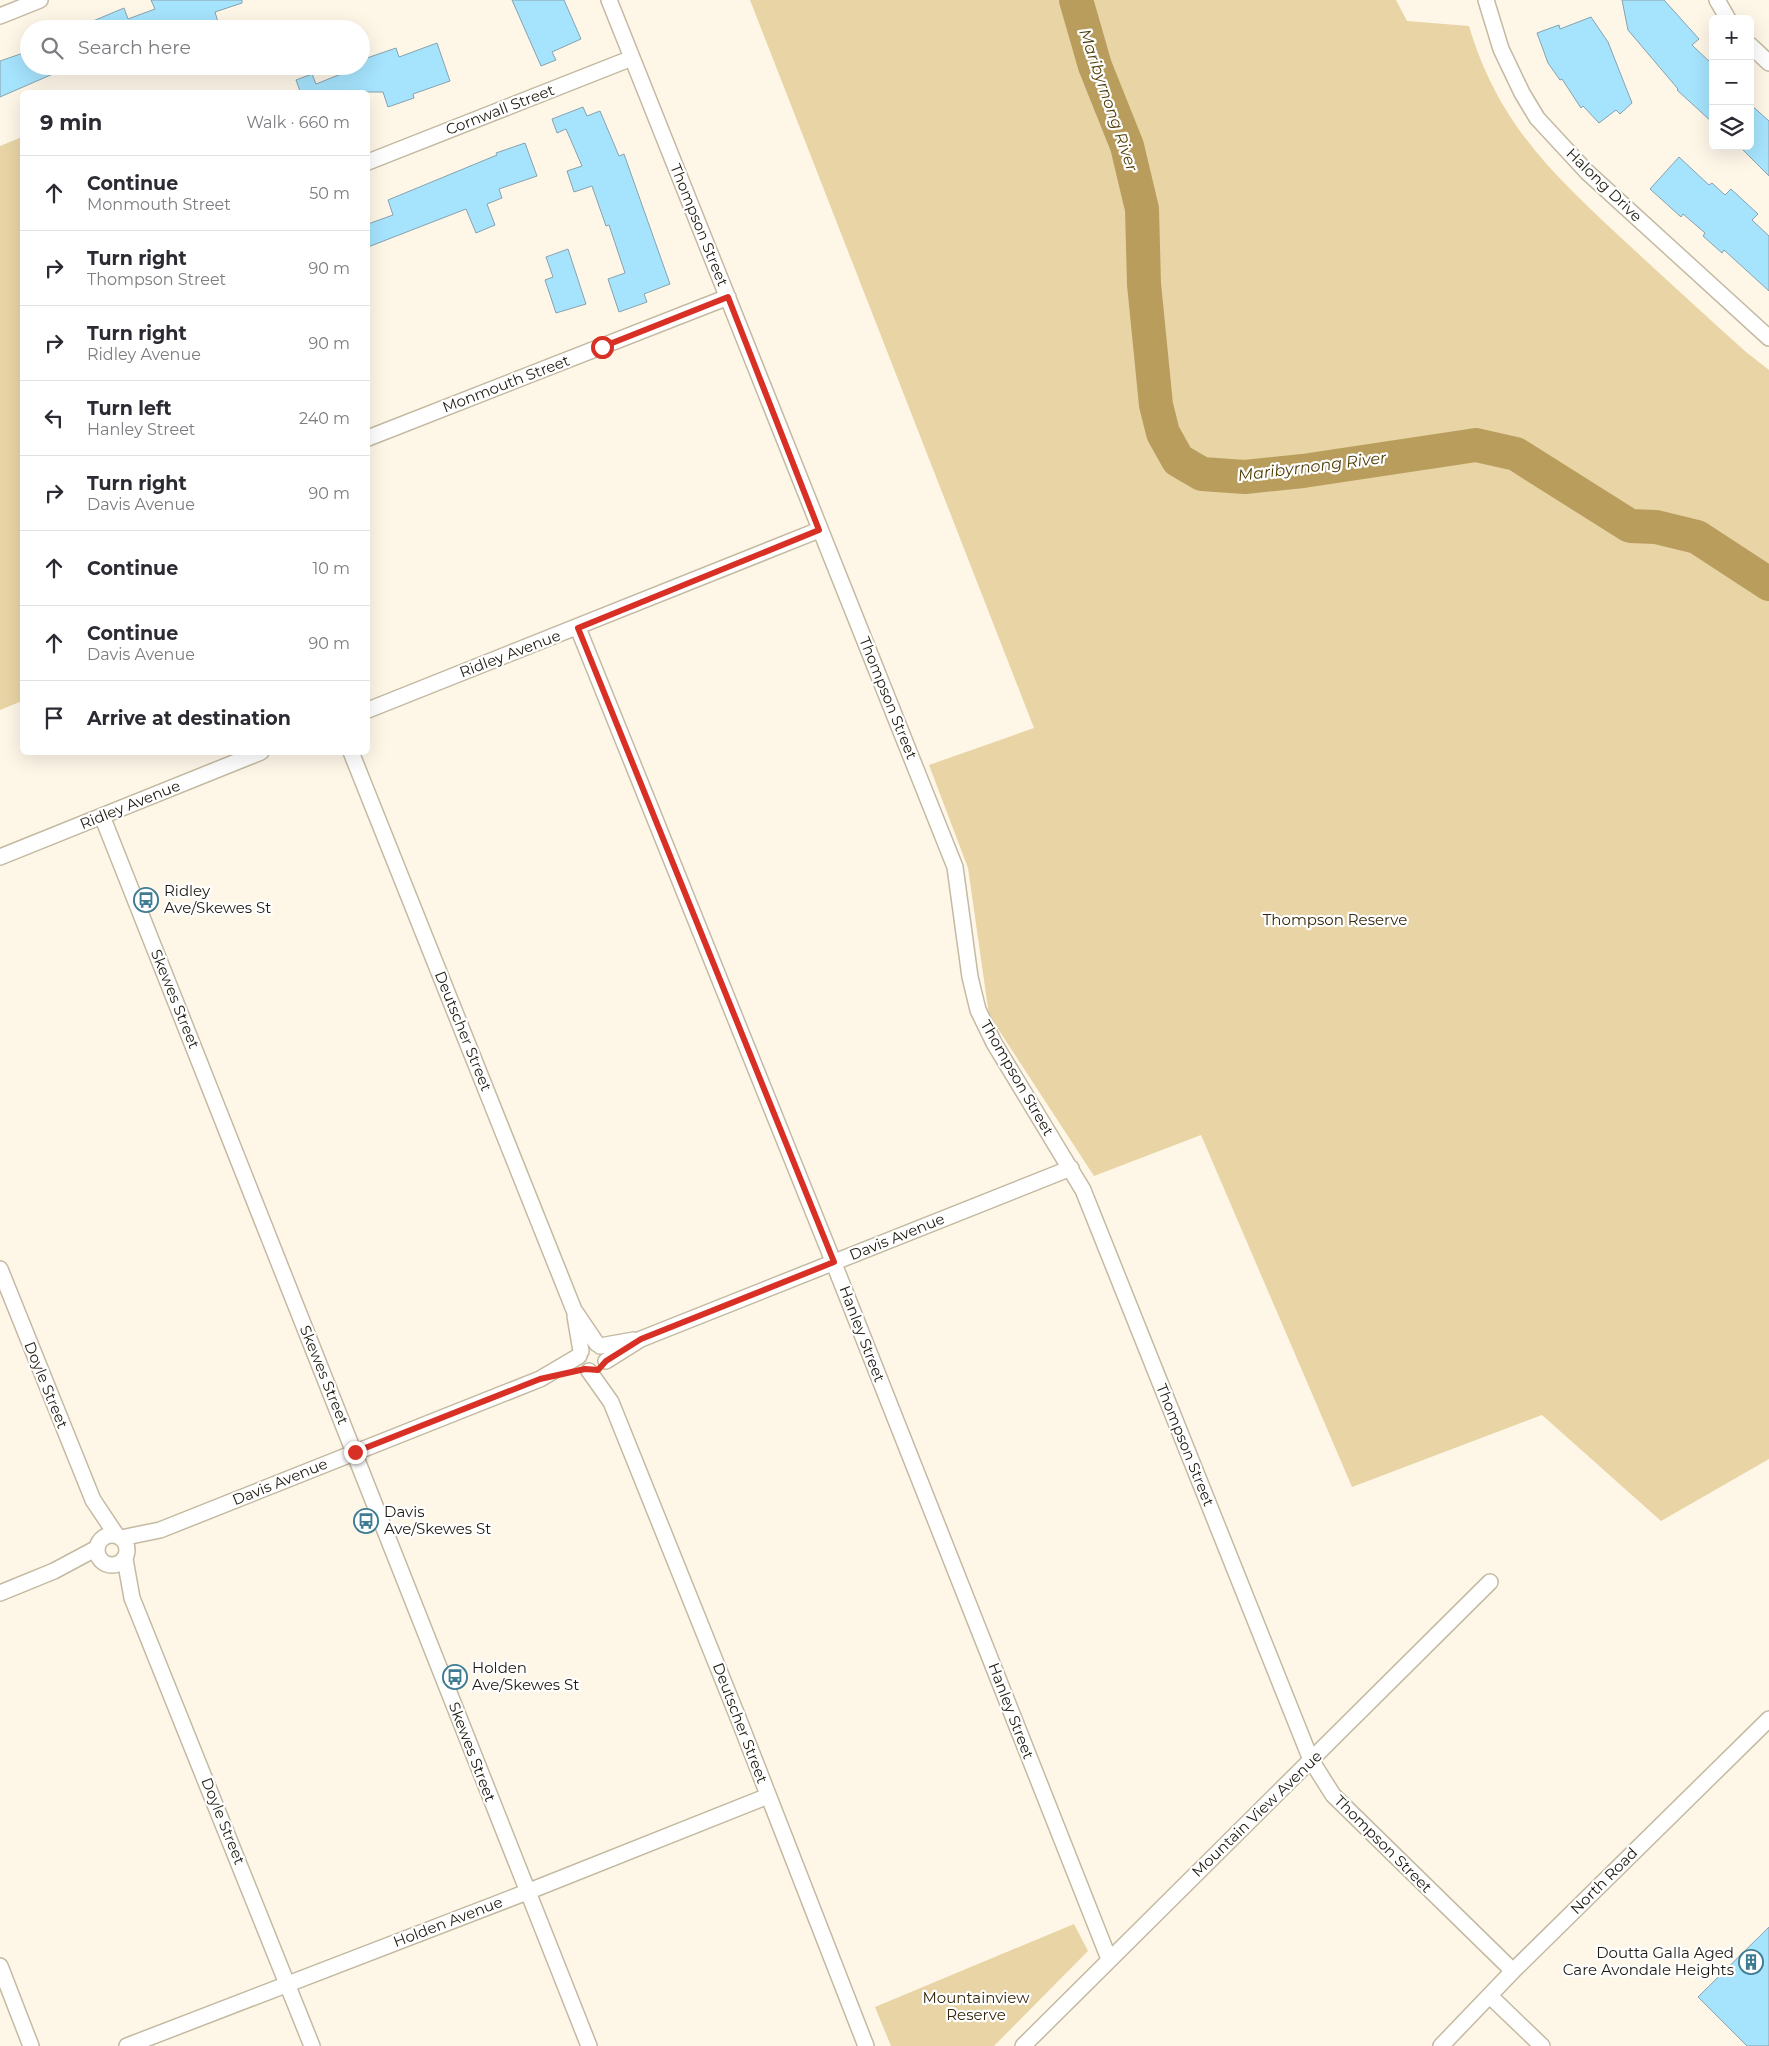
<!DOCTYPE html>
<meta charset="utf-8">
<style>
body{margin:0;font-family:Montserrat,sans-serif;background:#f7f7f7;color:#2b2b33}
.controls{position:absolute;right:15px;top:15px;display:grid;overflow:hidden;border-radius:8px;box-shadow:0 5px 20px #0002}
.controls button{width:45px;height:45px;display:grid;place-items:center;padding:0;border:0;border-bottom:1px solid #e1e1e2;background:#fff;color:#2b2b33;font:25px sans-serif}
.stop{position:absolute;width:15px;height:15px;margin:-11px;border:4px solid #d93025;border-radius:50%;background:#fff}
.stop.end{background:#d93025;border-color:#fff;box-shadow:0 1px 5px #0008}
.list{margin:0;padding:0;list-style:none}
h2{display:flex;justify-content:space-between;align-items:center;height:65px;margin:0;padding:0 20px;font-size:21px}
h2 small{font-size:16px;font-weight:400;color:#7c7c81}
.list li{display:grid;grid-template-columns:32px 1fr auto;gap:15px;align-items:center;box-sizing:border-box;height:75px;padding:0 20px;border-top:1px solid #e1e1e2}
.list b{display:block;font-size:19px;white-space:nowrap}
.list p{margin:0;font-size:16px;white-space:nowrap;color:#7c7c81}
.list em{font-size:16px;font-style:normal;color:#7c7c81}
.icon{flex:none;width:28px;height:28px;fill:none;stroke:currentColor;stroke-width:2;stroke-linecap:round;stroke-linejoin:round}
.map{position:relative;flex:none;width:1769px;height:2046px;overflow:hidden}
.search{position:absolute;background:#fff;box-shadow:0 5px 20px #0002;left:20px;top:20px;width:350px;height:55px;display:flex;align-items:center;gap:12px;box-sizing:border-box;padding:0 18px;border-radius:28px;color:#7c7c81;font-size:19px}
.panel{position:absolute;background:#fff;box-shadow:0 5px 20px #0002;left:20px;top:90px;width:350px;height:665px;border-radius:8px}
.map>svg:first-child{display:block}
</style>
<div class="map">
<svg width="1769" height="2046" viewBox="0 0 1769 2046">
<rect width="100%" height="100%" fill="#fef7e8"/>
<path fill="#e8d4a5" d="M 750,0 L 1396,0 L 1407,21 L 1469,26 C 1499,127 1557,178 1631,247 C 1669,282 1707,317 1746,352 L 1769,370 L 1769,1459 L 1661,1521 L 1542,1415 L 1352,1487 L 1201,1135 L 1094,1176 L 989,1015 L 968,868 L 929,765 L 1034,728 Z
M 22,137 L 22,701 L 0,710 L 0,146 Z
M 1074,1924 L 1088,1951 L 994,2046 L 891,2046 L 875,2007 Z"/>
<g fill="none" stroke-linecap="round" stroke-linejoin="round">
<path stroke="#b89d5d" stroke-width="34" d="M 1076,0 L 1095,66 L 1127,146 L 1142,209 L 1144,284 L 1156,405 L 1163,433 L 1178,460 L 1202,474 L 1245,477 L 1303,471 L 1476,445 L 1516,454 L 1630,526 L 1656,527 L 1697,537 L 1769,584"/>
</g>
<path fill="#a6e3fd" stroke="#87a2ae" d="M 151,0 L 242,0 L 242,3 L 215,12 L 220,29 L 74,29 L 124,8 L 128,19 L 155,9 Z
M 512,0 L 564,0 L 581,39 L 552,52 L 556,60 L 541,66 Z
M 1622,0 L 1664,0 L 1699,39 L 1692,45 L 1713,65 L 1713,123 L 1677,90 L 1678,89 L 1628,30 Z
M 1591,17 L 1608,42 L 1632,103 L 1620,114 L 1616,110 L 1599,123 L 1583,106 L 1581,108 L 1562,79 L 1560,80 L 1548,63 L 1537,33 L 1559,25 L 1560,29 Z
M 437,43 L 450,81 L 413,94 L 414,98 L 388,107 L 383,92 L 297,92 L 300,91 L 296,80 L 312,74 L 316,84 L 361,66 L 365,63 L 364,59 L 396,48 L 399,57 Z
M 29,51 L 29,66 L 69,67 L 0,97 L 0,61 Z
M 1750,104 L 1769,121 L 1769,176 L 1739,146 L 1750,146 Z
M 583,107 L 587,116 L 600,111 L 619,156 L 624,154 L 670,284 L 644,294 L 647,302 L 619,312 L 608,279 L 625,273 L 609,225 L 606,226 L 592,186 L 574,192 L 567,171 L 582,166 L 566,129 L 557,133 L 552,119 Z
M 525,143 L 537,176 L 499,189 L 502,198 L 487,204 L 495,225 L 476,233 L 466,209 L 368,247 L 368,224 L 393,215 L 388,200 L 497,155 L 496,153 Z
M 1679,157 L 1709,185 L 1712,183 L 1725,195 L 1731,189 L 1758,214 L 1752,220 L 1769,236 L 1769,291 L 1724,250 L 1722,253 L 1703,236 L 1705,233 L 1683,214 L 1681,217 L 1650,189 Z
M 568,249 L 586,304 L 556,313 L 545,280 L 553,277 L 546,257 Z
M 1769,1927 L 1769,2046 L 1747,2046 L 1698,1997 Z"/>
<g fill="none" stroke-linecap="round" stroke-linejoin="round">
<defs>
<path id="minor" d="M 609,0 L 955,867 L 970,977 L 978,1010 L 994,1043 L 1083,1190 L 1311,1760 L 1333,1795 L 1513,1971
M 1486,0 L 1501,49 L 1522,93 L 1537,118 L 1587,172 L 1769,338
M 1717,0 L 1728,19
M 0,16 L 40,0
M 1750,45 L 1769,63
M 368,162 L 632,58
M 368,438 L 728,297
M 578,628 L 827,1246 L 1109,1959
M 368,710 L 819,530
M 351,752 L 574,1310 L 597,1344
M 102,816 L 589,2046
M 0,857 L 261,752
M 0,1269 L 93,1500 L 117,1536
M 575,1316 L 581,1351
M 600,1346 L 634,1340
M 606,1361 L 641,1339 L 1071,1168
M 589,1371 L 611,1402 L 737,1715 L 866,2046
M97 1550a15 15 0 1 1 30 0a15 15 0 1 1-30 0Z
M 121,1538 L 160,1530 L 540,1379 L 579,1356
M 125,1559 L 132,1598 L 312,2046
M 0,1593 L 54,1571 L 97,1548
M 0,1966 L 31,2046
M 1490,1996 L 1542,2046
M 127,2046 L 527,1892 L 768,1796
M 1023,2046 L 1490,1582
M 1441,2046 L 1513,1971 L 1769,1719"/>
</defs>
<use href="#minor" stroke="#c4baa2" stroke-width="18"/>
<use href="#minor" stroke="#fff" stroke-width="15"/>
</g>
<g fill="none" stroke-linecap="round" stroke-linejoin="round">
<path stroke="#d93025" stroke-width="6" d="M 355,1452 L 540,1379 L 585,1369 L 598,1370 L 606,1361 L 641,1339 L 834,1262 L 578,628 L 819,530 L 728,297 L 602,347"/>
</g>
<defs>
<symbol id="bus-ring" viewBox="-11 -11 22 22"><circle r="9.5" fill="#fff" stroke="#3f7b92" stroke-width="1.5"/><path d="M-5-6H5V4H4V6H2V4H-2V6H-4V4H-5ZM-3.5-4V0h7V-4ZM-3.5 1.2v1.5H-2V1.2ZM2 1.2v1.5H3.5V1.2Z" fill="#3f7b92"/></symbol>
<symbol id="building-ring" viewBox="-11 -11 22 22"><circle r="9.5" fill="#fff" stroke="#3f7b92" stroke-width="1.5"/><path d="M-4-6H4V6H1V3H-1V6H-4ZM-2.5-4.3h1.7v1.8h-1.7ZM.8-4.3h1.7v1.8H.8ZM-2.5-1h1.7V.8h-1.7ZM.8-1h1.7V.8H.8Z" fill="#3f7b92"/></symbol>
</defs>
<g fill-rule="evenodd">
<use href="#bus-ring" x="132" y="886" width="28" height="28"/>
<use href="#bus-ring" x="352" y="1507" width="28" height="28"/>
<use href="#bus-ring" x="441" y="1663" width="28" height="28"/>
<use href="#building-ring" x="1737" y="1948" width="28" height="28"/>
</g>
<g text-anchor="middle" stroke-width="4.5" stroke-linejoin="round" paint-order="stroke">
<g font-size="15" fill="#1e1a11" stroke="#fff">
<text transform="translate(500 110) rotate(-21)" y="5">Cornwall Street</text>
<text transform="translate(1604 185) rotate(44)" y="5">Halong Drive</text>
<text transform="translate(699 225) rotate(68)" y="5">Thompson Street</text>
<text transform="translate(506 384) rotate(-21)" y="5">Monmouth Street</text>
<text transform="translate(510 654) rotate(-21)" y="5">Ridley Avenue</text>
<text transform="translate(888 698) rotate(68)" y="5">Thompson Street</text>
<text transform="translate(130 805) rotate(-22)" y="5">Ridley Avenue</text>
<text transform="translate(175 999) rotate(68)" y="5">Skewes Street</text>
<text transform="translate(463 1031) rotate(68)" y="5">Deutscher Street</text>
<text transform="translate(1017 1078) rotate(60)" y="5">Thompson Street</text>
<text transform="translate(897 1237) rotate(-22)" y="5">Davis Avenue</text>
<text transform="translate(862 1334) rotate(69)" y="5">Hanley Street</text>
<text transform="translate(324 1375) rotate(68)" y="5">Skewes Street</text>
<text transform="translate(46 1385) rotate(68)" y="5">Doyle Street</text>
<text transform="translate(1185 1445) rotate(68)" y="5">Thompson Street</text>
<text transform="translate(280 1482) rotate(-22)" y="5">Davis Avenue</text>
<text transform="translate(1011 1711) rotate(69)" y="5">Hanley Street</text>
<text transform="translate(740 1723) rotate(69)" y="5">Deutscher Street</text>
<text transform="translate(472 1752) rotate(69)" y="5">Skewes Street</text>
<text transform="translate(1257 1814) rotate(-44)" y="5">Mountain View Avenue</text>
<text transform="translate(223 1821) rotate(68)" y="5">Doyle Street</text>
<text transform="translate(1383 1844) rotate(45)" y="5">Thompson Street</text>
<text transform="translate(1604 1881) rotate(-45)" y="5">North Road</text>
<text transform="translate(448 1922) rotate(-21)" y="5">Holden Avenue</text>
</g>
<g font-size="15" fill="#1e1a11" stroke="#fff" text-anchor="start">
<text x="164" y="896">Ridley<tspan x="164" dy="17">Ave/Skewes St</tspan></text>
<text x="384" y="1517">Davis<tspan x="384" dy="17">Ave/Skewes St</tspan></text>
<text x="472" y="1673">Holden<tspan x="472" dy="17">Ave/Skewes St</tspan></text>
<text x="1734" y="1958" text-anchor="end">Doutta Galla Aged<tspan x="1734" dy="17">Care Avondale Heights</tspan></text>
</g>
<g font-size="15" fill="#34280a" stroke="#fff">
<text x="1335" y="925">Thompson Reserve</text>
<text x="976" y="2003">Mountainview<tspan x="976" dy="17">Reserve</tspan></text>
</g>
<g font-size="16" font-style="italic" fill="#4f3c05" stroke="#fff">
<text transform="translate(1109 100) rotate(71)" y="6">Maribyrnong River</text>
<text transform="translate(1312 466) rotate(-7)" y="6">Maribyrnong River</text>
</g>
</g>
</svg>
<div class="controls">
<button>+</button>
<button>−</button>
<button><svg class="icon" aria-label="layers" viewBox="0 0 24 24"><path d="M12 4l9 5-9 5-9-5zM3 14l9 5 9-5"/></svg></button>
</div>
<div class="stop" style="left:602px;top:347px"></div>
<div class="stop end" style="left:355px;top:1452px"></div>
<div class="search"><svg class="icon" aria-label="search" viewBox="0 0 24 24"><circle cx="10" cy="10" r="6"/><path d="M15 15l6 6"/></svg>Search here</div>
<section class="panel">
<h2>9 min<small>Walk · 660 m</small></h2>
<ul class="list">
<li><svg class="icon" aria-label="ahead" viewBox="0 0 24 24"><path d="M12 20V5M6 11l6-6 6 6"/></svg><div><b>Continue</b><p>Monmouth Street</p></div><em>50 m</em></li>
<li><svg class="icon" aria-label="right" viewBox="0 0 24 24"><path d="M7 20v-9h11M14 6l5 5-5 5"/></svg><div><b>Turn right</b><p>Thompson Street</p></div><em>90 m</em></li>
<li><svg class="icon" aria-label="right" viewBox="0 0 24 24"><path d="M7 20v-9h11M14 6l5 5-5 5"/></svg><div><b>Turn right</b><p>Ridley Avenue</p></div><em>90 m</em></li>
<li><svg class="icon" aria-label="left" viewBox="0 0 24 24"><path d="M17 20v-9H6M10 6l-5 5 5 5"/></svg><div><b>Turn left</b><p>Hanley Street</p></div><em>240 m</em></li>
<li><svg class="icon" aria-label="right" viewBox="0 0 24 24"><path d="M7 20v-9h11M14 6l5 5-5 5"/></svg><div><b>Turn right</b><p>Davis Avenue</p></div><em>90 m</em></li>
<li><svg class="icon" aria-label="ahead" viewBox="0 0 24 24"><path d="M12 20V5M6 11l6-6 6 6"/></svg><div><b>Continue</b></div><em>10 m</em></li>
<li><svg class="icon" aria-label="ahead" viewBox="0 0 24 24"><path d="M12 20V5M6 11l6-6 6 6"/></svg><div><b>Continue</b><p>Davis Avenue</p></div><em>90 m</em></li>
<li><svg class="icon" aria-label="arrive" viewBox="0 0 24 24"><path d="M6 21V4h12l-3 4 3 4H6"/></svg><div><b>Arrive at destination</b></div></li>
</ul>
</section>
</div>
